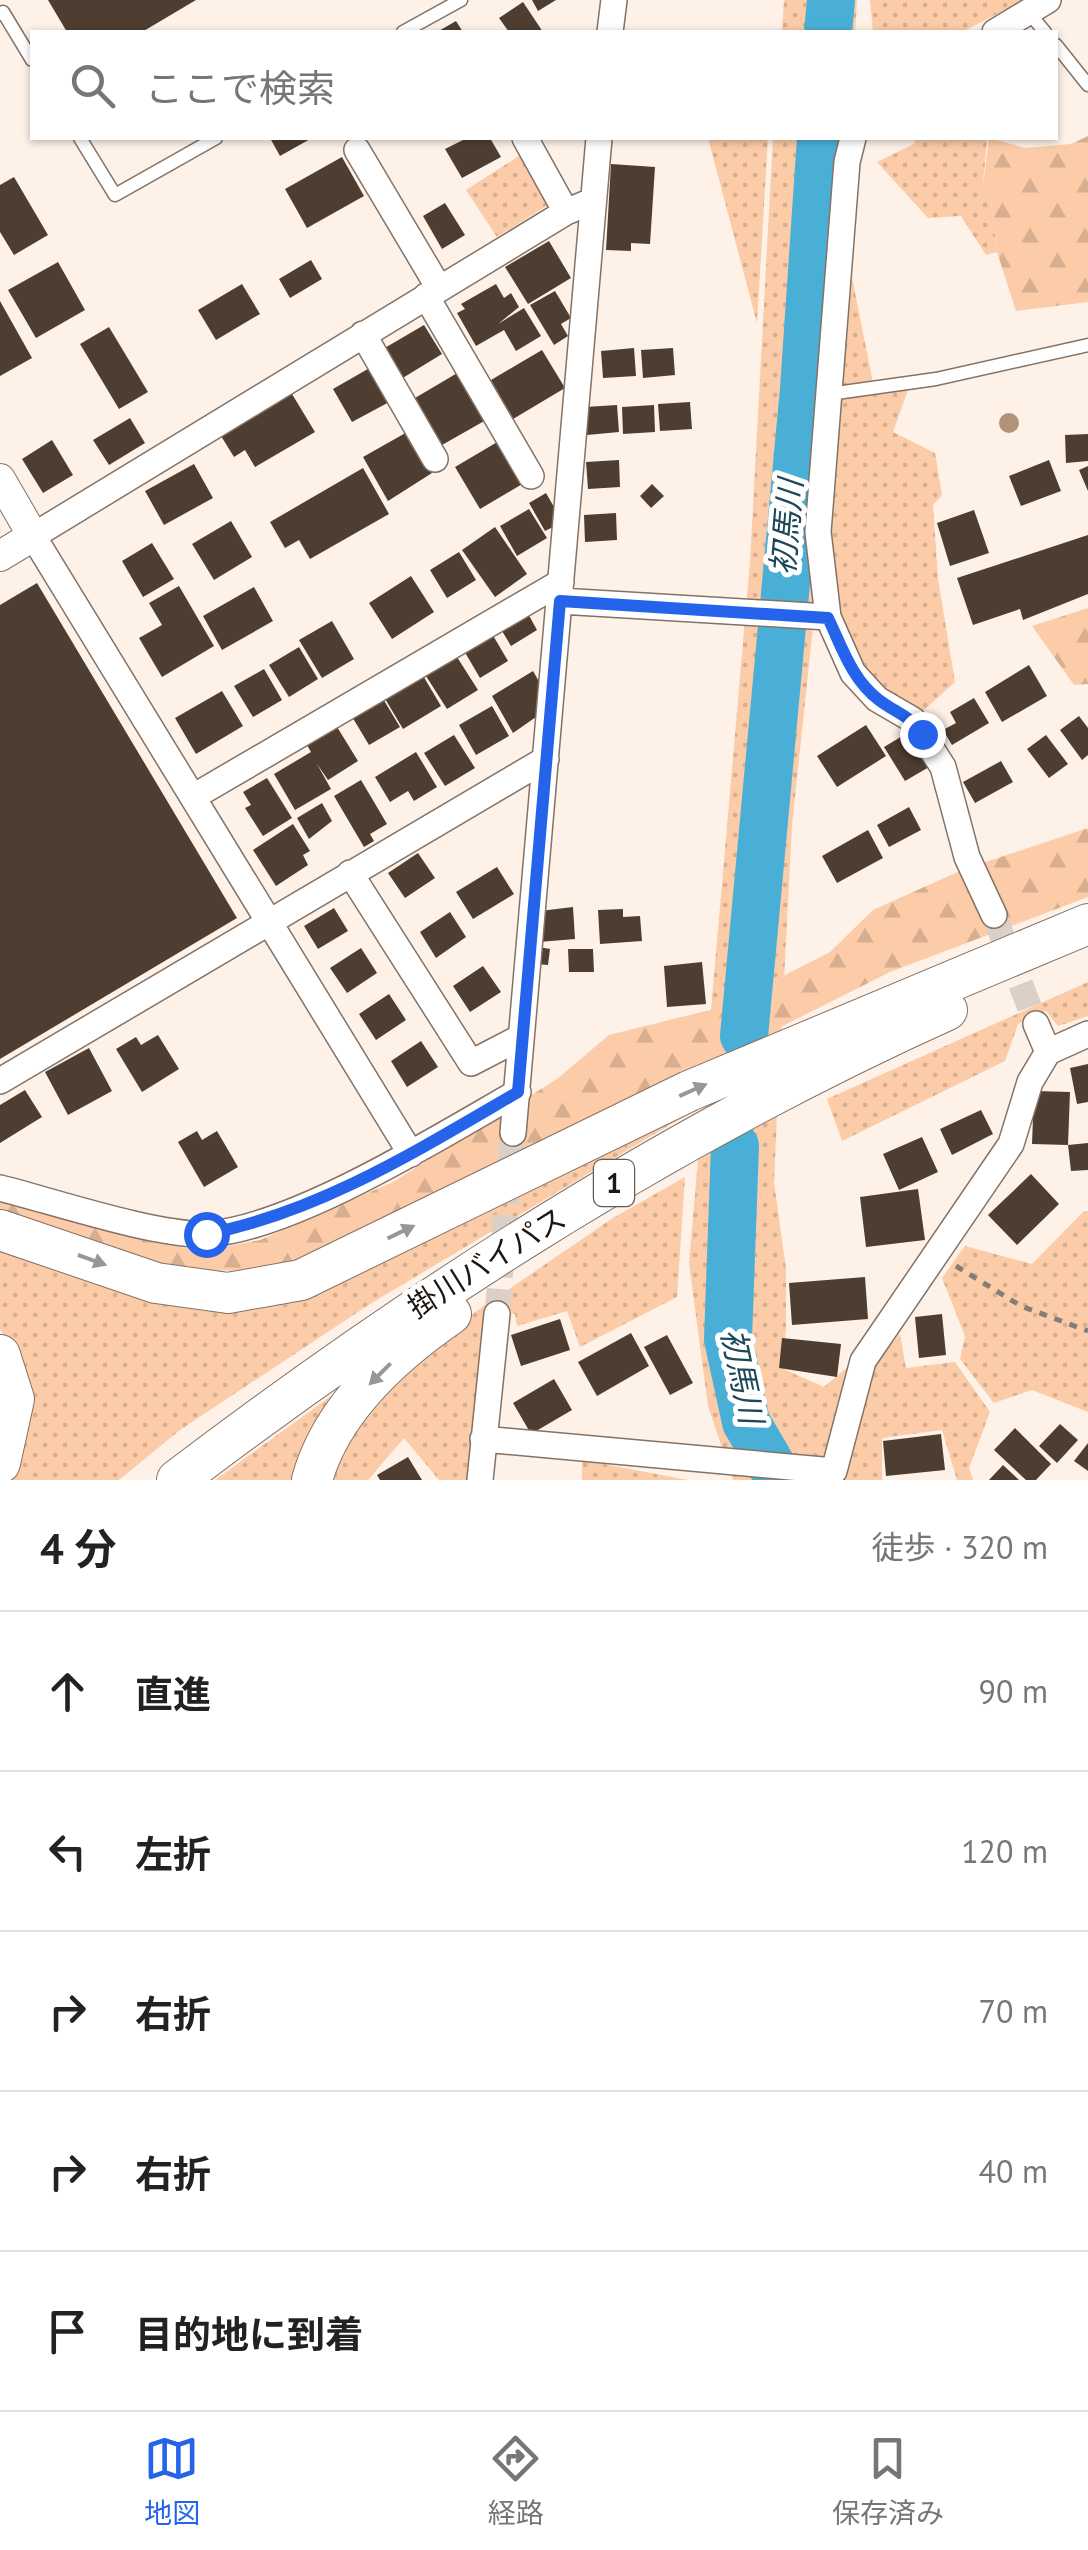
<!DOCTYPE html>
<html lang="ja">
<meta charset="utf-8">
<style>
body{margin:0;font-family:"PT Sans","Noto Sans JP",sans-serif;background:#f2f2f2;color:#222}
.stop{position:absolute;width:30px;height:30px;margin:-22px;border:8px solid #2563eb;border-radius:50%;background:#fff}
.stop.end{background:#2563eb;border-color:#fff;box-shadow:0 2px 10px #0008}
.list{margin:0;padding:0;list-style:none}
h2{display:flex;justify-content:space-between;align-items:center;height:130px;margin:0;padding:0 40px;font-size:42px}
h2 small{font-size:32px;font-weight:400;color:#767676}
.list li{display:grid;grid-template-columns:65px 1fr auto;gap:30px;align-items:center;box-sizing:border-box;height:160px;padding:0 40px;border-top:2px solid #e0e0e0}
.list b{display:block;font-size:38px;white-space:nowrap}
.list em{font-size:32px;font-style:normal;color:#767676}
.icon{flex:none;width:55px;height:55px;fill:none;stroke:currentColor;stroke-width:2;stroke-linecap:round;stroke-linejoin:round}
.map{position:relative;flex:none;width:1088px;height:1480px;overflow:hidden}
.search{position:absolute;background:#fff;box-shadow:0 2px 8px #0004;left:30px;right:30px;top:30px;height:110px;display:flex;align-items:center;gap:25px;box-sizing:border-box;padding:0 35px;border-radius:0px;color:#767676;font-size:38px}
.sheet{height:930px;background:#fff}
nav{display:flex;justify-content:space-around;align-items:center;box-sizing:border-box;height:140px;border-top:2px solid #e0e0e0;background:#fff;font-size:28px;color:#767676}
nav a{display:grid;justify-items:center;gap:5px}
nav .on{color:#2563eb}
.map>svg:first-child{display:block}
</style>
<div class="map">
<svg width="1088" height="1480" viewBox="0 0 1088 1480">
<defs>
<pattern id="grass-dots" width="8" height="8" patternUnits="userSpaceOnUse" patternTransform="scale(2.5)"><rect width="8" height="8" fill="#fbcca7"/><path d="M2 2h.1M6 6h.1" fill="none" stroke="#d7ae8f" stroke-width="1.8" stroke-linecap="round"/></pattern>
<pattern id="forest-firs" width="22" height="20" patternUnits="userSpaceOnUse" patternTransform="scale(2.5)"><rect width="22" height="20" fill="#fbcca7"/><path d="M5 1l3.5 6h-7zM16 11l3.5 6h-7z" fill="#d7ae8f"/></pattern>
</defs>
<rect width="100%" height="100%" fill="#fdf1e8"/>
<path fill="url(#grass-dots)" d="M 784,0 L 857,0 L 855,32 L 782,32 Z
M 870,0 L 1024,0 L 962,32 L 873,32 Z
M 708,138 L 768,138 L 757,323 Z
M 773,138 L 845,138 L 850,267 L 875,393 L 909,387 L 893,432 L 935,453 L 942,495 L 933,505 L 938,579 L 955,682 L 913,720 L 863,683 L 815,608 L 792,825 L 777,1115 L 774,1182 L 786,1269 L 786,1332 L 779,1367 L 824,1387 L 874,1345 L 831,1480 L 733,1480 L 708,1406 L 689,1263 L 750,562 Z
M 915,138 L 987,138 L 983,185 L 991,202 L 997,252 L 986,255 L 961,216 L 928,218 L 877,162 L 914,144 Z
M 525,152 L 554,201 L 497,237 L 466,190 Z
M 1088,982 L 1088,1016 L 1058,1026 L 1046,1011 L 1018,1024 L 1005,1061 L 842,1141 L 827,1099 Z
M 694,1100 L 693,1111 L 370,1304 L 180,1430 L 119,1480 L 0,1480 L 9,1343 L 0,1329 L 0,1246 L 247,1303 Z
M 685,1177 L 677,1297 L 580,1347 L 567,1311 L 517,1326 L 515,1314 L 492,1312 L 476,1480 L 439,1480 L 404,1438 L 368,1480 L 330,1480 L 376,1394 L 452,1328 L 613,1218 Z
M 1084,1211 L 1088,1211 L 1088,1412 L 1032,1390 L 994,1403 L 960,1359 L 965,1336 L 942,1278 L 965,1246 L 1032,1264 Z
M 900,1334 L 906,1368 L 955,1362 L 990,1412 L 969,1468 L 973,1480 L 957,1480 L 942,1430 L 882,1438 L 882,1480 L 842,1480 L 873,1365 Z
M 349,1383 L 307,1480 L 215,1480 Z
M 582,1460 L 688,1480 L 582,1480 Z"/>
<path fill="url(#forest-firs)" d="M 1088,136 L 1088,302 L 1016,311 L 997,252 L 991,202 L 983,185 L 989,138 L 1025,148 L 1071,144 Z
M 1088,608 L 1088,684 L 1074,685 L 1032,626 Z
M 1088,828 L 1088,897 L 890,972 L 319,1259 L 257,1271 L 183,1270 L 0,1211 L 0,1197 L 150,1242 L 204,1251 L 260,1240 L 393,1182 L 557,1079 L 609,1035 L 722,1007 L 830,952 L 873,910 L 962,870 Z"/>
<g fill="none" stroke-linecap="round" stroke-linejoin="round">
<path stroke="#4aafd7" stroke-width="48" d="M 828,32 L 831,0
M 744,1036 L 804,389 L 821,138
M 735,1146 L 728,1339 L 746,1422 L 780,1480"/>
</g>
<path fill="#4e3e32" d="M 48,0 L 196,0 L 142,32 L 67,32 Z
M 532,0 L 556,0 L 538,11 Z
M 523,2 L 543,32 L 509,32 L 499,18 Z
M 456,21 L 463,32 L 437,32 Z
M 270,138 L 312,138 L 280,156 Z
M 467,138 L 490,138 L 501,157 L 462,178 L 445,149 Z
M 342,157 L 364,196 L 307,228 L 285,189 Z
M 611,164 L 655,167 L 650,244 L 631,243 L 631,251 L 606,250 Z
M 14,177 L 48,235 L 14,255 L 0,232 L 0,185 Z
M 445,203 L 465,235 L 442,249 L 423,216 Z
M 549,241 L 571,278 L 528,304 L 505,267 Z
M 311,260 L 322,279 L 290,298 L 279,279 Z
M 58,262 L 85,310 L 36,338 L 8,290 Z
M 242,284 L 260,314 L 216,340 L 198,310 Z
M 496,284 L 504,298 L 511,293 L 519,307 L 498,324 L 524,308 L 541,336 L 516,351 L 504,330 L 476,346 L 457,313 L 465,309 L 461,304 Z
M 555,291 L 571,318 L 561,324 L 568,336 L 554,345 L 530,305 Z
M 0,301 L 32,358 L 0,376 Z
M 424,325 L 442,354 L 401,379 L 383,349 Z
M 109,327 L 148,392 L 119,409 L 80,344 Z
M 634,348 L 636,376 L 603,378 L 601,351 Z
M 673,348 L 675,375 L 643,378 L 641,350 Z
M 542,350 L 565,388 L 513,419 L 491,380 Z
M 373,366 L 393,400 L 352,422 L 333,389 Z
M 459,372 L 486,420 L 442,445 L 415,398 Z
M 292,394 L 315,432 L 255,467 L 245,450 L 234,457 L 221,436 Z
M 690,402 L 692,429 L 660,431 L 658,404 Z
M 617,405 L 619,432 L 587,435 L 585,407 Z
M 654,405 L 655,432 L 623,434 L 622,407 Z
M 130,418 L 145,443 L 109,465 L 93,440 Z
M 409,431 L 432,473 L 388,501 L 363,457 Z
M 1088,434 L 1088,461 L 1066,463 L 1065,435 Z
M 52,440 L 73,475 L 43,493 L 22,459 Z
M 499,441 L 524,483 L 480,509 L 455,467 Z
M 619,460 L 620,487 L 588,489 L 586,462 Z
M 1049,460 L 1061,491 L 1021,506 L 1009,476 Z
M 194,464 L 213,498 L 164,525 L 145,491 Z
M 1088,466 L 1088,491 L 1079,470 Z
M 363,468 L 389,514 L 310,559 L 299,540 L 285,548 L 270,522 Z
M 652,484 L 664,496 L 651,508 L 640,496 Z
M 546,493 L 554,507 L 553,527 L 545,531 L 529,503 Z
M 529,509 L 547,538 L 517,556 L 500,526 Z
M 974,510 L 989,553 L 950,566 L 937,523 Z
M 616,513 L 617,540 L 585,542 L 584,515 Z
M 231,521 L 252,557 L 214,580 L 192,544 Z
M 495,527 L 527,574 L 495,597 L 462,550 Z
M 1088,535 L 1088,594 L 1023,620 L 1020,609 L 973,625 L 957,578 Z
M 152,543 L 174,579 L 143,597 L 122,561 Z
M 459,552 L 476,580 L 447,598 L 430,570 Z
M 411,576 L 434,612 L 392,639 L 369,603 Z
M 37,583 L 237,918 L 0,1059 L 0,605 Z
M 179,586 L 214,646 L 162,677 L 139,638 L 162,625 L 149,603 Z
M 254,587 L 273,621 L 222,650 L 203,616 Z
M 526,610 L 537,630 L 511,646 L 499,626 Z
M 332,621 L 354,659 L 322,678 L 299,640 Z
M 491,632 L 508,661 L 480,678 L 463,649 Z
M 299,647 L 318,679 L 289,697 L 269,665 Z
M 457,657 L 478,690 L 447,709 L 426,676 Z
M 1029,665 L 1047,696 L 1002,722 L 985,692 Z
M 264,669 L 282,700 L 253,717 L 234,686 Z
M 533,671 L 541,685 L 536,717 L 513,733 L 492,696 Z
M 422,674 L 441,706 L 403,729 L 384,697 Z
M 222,691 L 243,726 L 196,754 L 175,718 Z
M 382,697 L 400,727 L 369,745 L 351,715 Z
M 974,698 L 989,723 L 952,745 L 943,730 L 956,723 L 950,712 Z
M 492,706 L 509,736 L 476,755 L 459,725 Z
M 1079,716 L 1088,728 L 1088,755 L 1082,760 L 1060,730 Z
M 334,722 L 358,761 L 328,780 L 317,764 L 331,789 L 295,810 L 274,774 L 311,752 L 304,740 Z
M 866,725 L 886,756 L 837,787 L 817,756 Z
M 909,732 L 929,767 L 905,781 L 884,747 Z
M 454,735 L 475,768 L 445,786 L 424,753 Z
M 1046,735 L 1068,764 L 1049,778 L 1027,749 Z
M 416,752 L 437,787 L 414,801 L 408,791 L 390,802 L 375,777 Z
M 1001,761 L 1013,782 L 975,803 L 963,782 Z
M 267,778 L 292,818 L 263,836 L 245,808 L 251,805 L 243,792 Z
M 361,780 L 387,824 L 370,834 L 374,841 L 364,847 L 334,796 Z
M 322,803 L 332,821 L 309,839 L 297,818 Z
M 909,807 L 921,830 L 889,847 L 877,825 Z
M 293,824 L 310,851 L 303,855 L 308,865 L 276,886 L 253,850 Z
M 868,830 L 883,858 L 837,883 L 822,856 Z
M 418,853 L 435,878 L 405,898 L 388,873 Z
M 497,867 L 514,894 L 473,919 L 456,892 Z
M 573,907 L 575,939 L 539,942 L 540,911 Z
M 334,908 L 348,931 L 318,949 L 304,926 Z
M 623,909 L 623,917 L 640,916 L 642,941 L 600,944 L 598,910 Z
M 450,912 L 466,937 L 436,958 L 420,932 Z
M 539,947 L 550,949 L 548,965 L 537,964 Z
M 361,948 L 377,973 L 347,993 L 330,968 Z
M 568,949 L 593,949 L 594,972 L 569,972 Z
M 702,962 L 706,1004 L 667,1007 L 664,966 Z
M 483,966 L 501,992 L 470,1012 L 453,986 Z
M 389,994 L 406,1020 L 376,1040 L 359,1014 Z
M 158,1035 L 179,1069 L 142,1092 L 116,1049 L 136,1037 L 141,1045 Z
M 421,1041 L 438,1067 L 407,1087 L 391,1061 Z
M 89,1048 L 112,1091 L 68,1115 L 45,1072 Z
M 1088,1064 L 1088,1102 L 1077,1104 L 1070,1068 Z
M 25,1090 L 42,1117 L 0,1143 L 0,1105 Z
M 1034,1091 L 1070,1092 L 1068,1145 L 1088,1143 L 1088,1170 L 1071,1171 L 1068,1145 L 1032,1144 Z
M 981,1110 L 993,1134 L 952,1155 L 940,1129 Z
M 197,1131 L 202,1140 L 217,1131 L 238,1167 L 204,1187 L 178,1142 Z
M 922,1137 L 938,1172 L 899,1190 L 883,1154 Z
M 1031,1174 L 1059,1204 L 1017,1245 L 988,1215 Z
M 918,1189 L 925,1240 L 866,1247 L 860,1197 Z
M 865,1277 L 868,1319 L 792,1325 L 789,1283 Z
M 942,1314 L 946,1355 L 919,1358 L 915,1317 Z
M 560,1319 L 570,1350 L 521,1366 L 511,1335 Z
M 631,1333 L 649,1366 L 597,1396 L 578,1362 Z
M 667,1335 L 693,1383 L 670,1395 L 644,1347 Z
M 782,1338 L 841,1344 L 837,1377 L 779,1368 Z
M 554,1379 L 572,1410 L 531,1434 L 513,1403 Z
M 1060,1424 L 1078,1440 L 1057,1463 L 1039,1446 Z
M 1015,1428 L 1051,1464 L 1036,1480 L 1026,1480 L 994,1450 Z
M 941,1434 L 945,1470 L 886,1476 L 883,1441 Z
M 1088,1443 L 1088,1471 L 1074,1461 Z
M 408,1457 L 422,1480 L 380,1480 L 377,1475 Z
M 1003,1465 L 1019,1480 L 989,1480 Z"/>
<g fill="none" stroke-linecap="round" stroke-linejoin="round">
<path stroke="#dbd0c8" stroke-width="25" stroke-dasharray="25 12" stroke-linecap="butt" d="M 994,915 L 1036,1024
M 497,1314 L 513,1133"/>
<defs>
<path id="service" d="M 1029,13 L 1045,32
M 0,14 L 3,12 L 32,60
M 403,32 L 461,0
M 1056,45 L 1088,85
M 80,138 L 115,195 L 216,138
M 829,394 L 936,379 L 1088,345"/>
<path id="minor" d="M 610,32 L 614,0
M 995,32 L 1048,0
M 525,138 L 566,212
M 357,150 L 439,288
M 426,296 L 531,476
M 363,334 L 435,459
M 560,601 L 828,617 L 853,673 L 877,699 L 913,720 L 943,767 L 967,857 L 994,915
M 828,617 L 818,532 L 847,162 L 853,138
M 193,797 L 561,582
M 350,873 L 471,1063 L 521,1037
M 1036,1024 L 1048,1052
M 0,1081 L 546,759
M 513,1133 L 599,138
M 411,1154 L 33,536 L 566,212 L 592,201
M 0,1188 C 52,1201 159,1237 208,1234 C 294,1228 441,1136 518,1092
M 483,1439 L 834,1471 L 863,1361 L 1011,1144 L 1030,1082 L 1048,1052 L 1088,1034
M 480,1480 L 497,1314"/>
<path id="tertiary" d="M 0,479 L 33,536 L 0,556"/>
<path id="trunk" d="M 0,1230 L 156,1283 L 228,1293 L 301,1280 L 689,1091 L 1088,924
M 0,1355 L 14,1399 L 0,1463
M 177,1480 C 416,1298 672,1134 947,1010
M 312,1480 C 331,1410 393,1354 451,1314"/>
</defs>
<use href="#service" stroke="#847265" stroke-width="15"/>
<use href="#minor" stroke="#847265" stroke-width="28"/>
<use href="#tertiary" stroke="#847265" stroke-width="32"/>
<use href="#trunk" stroke="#847265" stroke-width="42"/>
<path stroke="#857c75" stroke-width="5" stroke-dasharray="8 8" stroke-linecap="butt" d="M 956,1266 L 1021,1306 L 1088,1331"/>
<use href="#service" stroke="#fff" stroke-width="12"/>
<use href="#minor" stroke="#fff" stroke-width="25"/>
<use href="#tertiary" stroke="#fff" stroke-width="30"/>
<use href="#trunk" stroke="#fff" stroke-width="40"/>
</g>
<circle fill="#b29378" cx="1009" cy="423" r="10"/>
<defs><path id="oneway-solid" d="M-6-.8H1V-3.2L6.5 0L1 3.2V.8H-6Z" transform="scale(2.5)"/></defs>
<g fill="#999694">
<use href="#oneway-solid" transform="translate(693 1090) rotate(-24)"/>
<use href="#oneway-solid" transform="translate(401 1232) rotate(-26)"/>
<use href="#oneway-solid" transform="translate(92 1260) rotate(20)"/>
<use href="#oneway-solid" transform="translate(380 1374) rotate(135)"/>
</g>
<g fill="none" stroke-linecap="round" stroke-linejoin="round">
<path stroke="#2563eb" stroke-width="12" d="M 206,1234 C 318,1213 420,1149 518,1092 L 560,601 L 828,618 C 842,647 852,680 879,700 C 896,713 911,716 922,734"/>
</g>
<g text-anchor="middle" stroke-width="10" stroke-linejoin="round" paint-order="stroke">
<rect fill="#fff" stroke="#615c58" stroke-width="2.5" x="594" y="1160" width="40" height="46" rx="8"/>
<g font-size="28" font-weight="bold" fill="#1d1611">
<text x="614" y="1193">1</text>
</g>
<g font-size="30" fill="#1d1611" stroke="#fff">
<text transform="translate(487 1263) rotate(-32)" y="10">掛川バイパス</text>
</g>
<g font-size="32" font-style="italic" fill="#1d485a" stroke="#fff">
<text transform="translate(787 527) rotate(-85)" y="11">初馬川</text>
<text transform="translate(742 1376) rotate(78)" y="11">初馬川</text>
</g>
</g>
</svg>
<div class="stop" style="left:206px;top:1234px"></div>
<div class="stop end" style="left:922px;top:734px"></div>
<div class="search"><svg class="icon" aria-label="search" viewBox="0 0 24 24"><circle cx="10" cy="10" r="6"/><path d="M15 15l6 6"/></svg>ここで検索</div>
</div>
<section class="sheet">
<h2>4 分<small>徒歩 · 320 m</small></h2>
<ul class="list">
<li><svg class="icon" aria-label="ahead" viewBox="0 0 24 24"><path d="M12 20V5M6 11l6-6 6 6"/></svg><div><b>直進</b></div><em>90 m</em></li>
<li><svg class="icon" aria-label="left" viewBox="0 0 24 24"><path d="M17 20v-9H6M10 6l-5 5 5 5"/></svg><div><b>左折</b></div><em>120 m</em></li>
<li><svg class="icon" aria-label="right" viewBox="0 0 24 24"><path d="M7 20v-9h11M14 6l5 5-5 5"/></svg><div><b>右折</b></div><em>70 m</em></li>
<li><svg class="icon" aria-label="right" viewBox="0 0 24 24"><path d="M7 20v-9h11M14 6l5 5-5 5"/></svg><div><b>右折</b></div><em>40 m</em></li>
<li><svg class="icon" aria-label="arrive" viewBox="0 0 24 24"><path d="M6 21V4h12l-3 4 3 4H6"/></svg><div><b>目的地に到着</b></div></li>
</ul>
</section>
<nav>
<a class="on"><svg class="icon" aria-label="map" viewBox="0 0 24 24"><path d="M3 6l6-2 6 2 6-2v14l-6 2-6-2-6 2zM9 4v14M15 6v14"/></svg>地図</a>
<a><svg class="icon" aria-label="directions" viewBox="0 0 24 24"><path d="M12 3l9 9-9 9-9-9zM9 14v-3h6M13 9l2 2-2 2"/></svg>経路</a>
<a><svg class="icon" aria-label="saved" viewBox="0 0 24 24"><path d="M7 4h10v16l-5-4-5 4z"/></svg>保存済み</a>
</nav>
